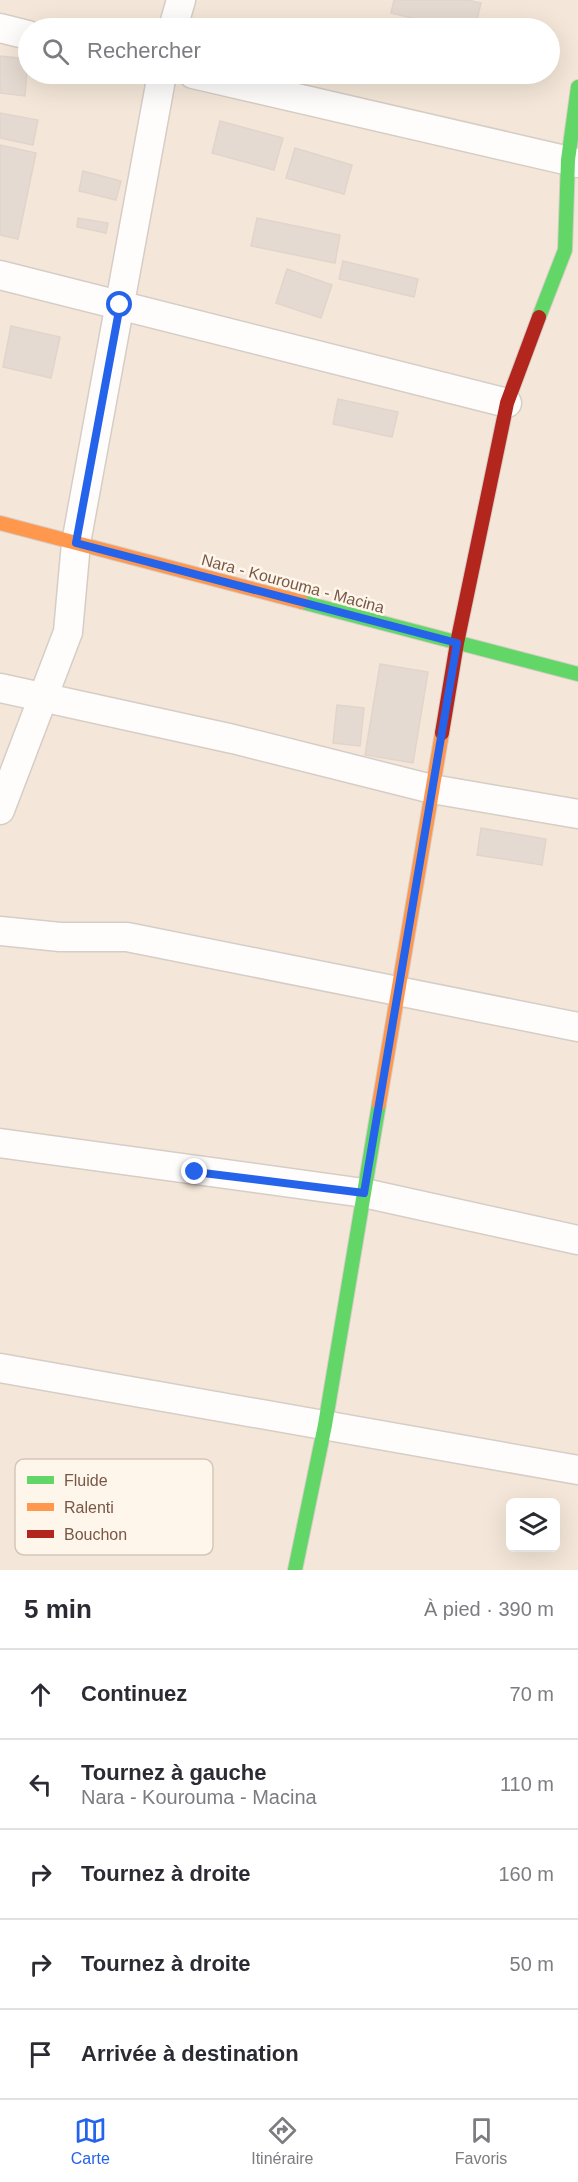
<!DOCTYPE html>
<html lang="fr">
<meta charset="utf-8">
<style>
body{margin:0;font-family:Helvetica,sans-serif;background:#f2f2f3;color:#2b2b33}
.controls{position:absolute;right:18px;bottom:18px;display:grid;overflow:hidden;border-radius:9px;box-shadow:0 6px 24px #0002}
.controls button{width:54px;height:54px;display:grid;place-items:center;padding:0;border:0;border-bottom:2px solid #e1e1e2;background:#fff;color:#2b2b33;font:30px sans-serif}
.stop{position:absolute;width:18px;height:18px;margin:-14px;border:4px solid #2563eb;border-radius:50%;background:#fff}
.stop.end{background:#2563eb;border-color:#fff;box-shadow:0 2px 6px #0008}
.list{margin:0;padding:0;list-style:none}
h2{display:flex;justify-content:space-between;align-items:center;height:78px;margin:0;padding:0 24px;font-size:26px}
h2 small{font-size:20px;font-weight:400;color:#7c7c81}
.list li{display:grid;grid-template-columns:39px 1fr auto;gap:18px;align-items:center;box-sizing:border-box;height:90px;padding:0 24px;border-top:2px solid #e1e1e2}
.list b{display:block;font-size:22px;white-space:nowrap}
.list p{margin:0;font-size:20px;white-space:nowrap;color:#7c7c81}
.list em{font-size:20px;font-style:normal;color:#7c7c81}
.icon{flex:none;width:33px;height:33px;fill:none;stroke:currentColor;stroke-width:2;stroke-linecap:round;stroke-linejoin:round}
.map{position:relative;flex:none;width:578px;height:1570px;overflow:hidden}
.search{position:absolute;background:#fff;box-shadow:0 6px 24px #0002;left:18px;right:18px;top:18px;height:66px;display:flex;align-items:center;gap:15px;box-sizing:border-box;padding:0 21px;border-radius:33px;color:#7c7c81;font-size:22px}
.sheet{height:528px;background:#fff}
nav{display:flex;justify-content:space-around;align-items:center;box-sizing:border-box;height:84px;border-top:2px solid #e1e1e2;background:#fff;font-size:16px;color:#7c7c81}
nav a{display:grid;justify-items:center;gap:3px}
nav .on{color:#2563eb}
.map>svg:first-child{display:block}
</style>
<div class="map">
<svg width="578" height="1570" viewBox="0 0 578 1570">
<rect width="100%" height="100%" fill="#f8f2e9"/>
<path fill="#f4e7d9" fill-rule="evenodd" d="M 0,0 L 578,0 L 578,1570 L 0,1570 ZM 28,28 L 550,28 L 550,74 L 28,74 ZM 510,1502 L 556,1502 L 556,1548 L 510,1548 Z"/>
<path fill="#e5dad1" stroke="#e1d4cb" stroke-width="1.5" d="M 394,0 L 468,0 L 481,3 L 475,28 L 452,28 L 391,13 Z
M 0,56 L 28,59 L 25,96 L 0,93 Z
M 0,113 L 38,120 L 33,145 L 0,138 Z
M 220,121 L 283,138 L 274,170 L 212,153 Z
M 0,145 L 36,153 L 18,239 L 0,235 Z
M 295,148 L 352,165 L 344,194 L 286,178 Z
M 83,171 L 121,181 L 116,200 L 79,191 Z
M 78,218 L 108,223 L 106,233 L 77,227 Z
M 257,218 L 340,235 L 335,263 L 251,246 Z
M 343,261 L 418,279 L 414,297 L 339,279 Z
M 287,269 L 332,285 L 321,318 L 276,303 Z
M 11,326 L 60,337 L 51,378 L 3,367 Z
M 338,399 L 398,412 L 392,437 L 333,424 Z
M 380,664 L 428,672 L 413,763 L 365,755 Z
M 337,705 L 364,708 L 360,746 L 333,743 Z
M 481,828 L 546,839 L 542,865 L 477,855 Z"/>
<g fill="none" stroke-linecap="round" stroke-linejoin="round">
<defs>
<path id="street" d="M 0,28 L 28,35
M 173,28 L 181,0
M 193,74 L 578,163
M 0,275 L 507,403
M 0,688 L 233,739 L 432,789 L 578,814
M 0,810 L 68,632 L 76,543 L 162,74
M 0,931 L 60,937 L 127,937 L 578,1027
M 0,1143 L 364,1193 L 578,1240
M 0,1368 L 578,1470"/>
<path id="fast" d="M 539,317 L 565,250 L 568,160 L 578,87
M 302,602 L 578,674
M 295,1570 L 325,1425 L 379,1104"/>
<path id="slow" d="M 0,523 L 302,602
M 379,1104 L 442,733"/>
<path id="jam" d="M 442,733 L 457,643 L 507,403 L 539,317"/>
</defs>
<use href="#street" stroke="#d6cdc6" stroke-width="31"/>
<use href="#fast" stroke="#d7cdc6" stroke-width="16"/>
<use href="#slow" stroke="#d7cdc6" stroke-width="16"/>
<use href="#jam" stroke="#d7cdc6" stroke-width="16"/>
<use href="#street" stroke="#fefdfc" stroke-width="28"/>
<use href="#fast" stroke="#63d668" stroke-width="14"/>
<use href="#slow" stroke="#ff974d" stroke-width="14"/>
<use href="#jam" stroke="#b3261e" stroke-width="14"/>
</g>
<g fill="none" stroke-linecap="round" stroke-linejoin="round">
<path stroke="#2563eb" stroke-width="8" d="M 120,305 L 76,543 L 457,643 L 364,1193 L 195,1172"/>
</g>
<g text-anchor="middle" stroke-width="5" stroke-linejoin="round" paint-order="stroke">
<g font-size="16" fill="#785747" stroke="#fff6eb">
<text transform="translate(293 583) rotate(15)" y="6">Nara - Kourouma - Macina</text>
</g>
</g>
<rect x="15" y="1459" width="198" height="96" rx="9" fill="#fff6eb" stroke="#d6c6ba" stroke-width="1.5"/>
<rect x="27" y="1476" width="27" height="8" fill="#63d668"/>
<rect x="27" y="1503" width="27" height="8" fill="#ff974d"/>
<rect x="27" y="1530" width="27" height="8" fill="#b3261e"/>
<g font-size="16" fill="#785747">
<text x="64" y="1486">Fluide</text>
<text x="64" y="1513">Ralenti</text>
<text x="64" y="1540">Bouchon</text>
</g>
</svg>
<div class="controls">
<button><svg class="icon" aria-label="layers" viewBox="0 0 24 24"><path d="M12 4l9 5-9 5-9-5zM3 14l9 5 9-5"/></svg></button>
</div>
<div class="stop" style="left:120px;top:305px"></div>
<div class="stop end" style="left:195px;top:1172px"></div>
<div class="search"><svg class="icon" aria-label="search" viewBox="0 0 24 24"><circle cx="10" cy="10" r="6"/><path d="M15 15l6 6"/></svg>Rechercher</div>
</div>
<section class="sheet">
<h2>5 min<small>À pied · 390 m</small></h2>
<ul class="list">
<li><svg class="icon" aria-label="ahead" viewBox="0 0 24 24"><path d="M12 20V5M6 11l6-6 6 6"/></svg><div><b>Continuez</b></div><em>70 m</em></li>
<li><svg class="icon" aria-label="left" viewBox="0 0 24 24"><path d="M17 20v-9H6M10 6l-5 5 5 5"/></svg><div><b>Tournez à gauche</b><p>Nara - Kourouma - Macina</p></div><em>110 m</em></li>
<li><svg class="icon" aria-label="right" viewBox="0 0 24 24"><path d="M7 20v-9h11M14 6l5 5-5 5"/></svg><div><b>Tournez à droite</b></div><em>160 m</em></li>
<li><svg class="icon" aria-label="right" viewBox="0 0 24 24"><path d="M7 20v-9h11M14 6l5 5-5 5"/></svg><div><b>Tournez à droite</b></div><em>50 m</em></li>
<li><svg class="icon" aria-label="arrive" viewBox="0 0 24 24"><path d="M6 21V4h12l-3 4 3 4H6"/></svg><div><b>Arrivée à destination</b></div></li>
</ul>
</section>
<nav>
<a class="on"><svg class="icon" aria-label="map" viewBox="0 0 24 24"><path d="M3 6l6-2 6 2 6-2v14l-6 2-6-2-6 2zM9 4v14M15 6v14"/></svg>Carte</a>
<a><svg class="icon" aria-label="directions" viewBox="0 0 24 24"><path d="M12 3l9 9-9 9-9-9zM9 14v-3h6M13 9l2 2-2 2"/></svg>Itinéraire</a>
<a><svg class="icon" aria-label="saved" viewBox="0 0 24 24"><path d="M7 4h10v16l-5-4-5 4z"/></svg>Favoris</a>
</nav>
